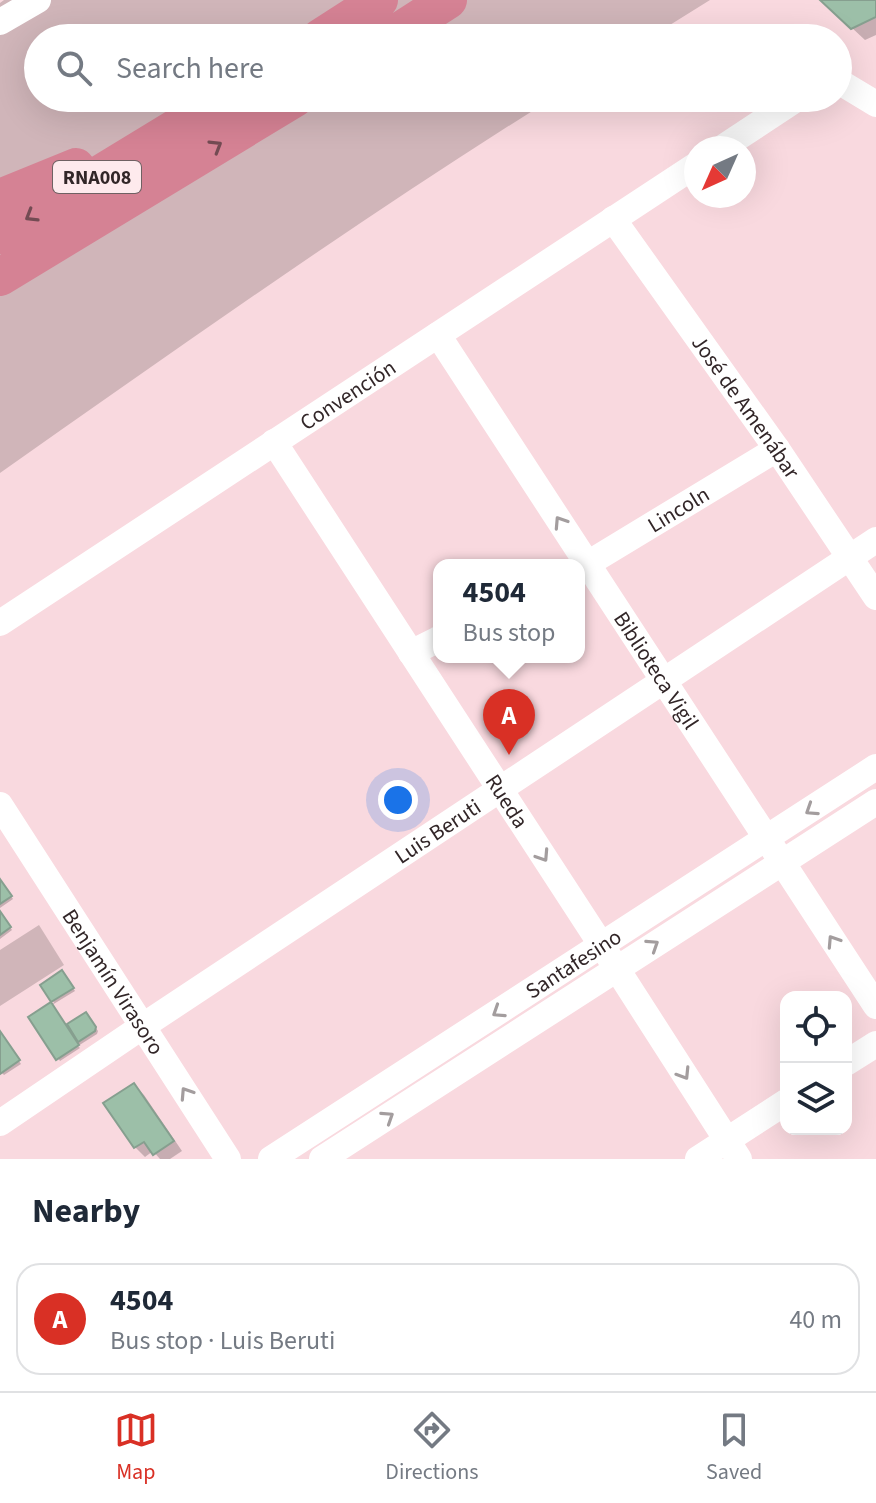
<!DOCTYPE html>
<meta charset="utf-8">
<style>
body{margin:0;font-family:"Source Sans 3",sans-serif;background:#f6f6f7;color:#1f2937}
.controls{position:absolute;right:24px;bottom:24px;display:grid;overflow:hidden;border-radius:16px;box-shadow:0 8px 32px #0002}
.controls button{width:72px;height:72px;display:grid;place-items:center;padding:0;border:0;border-bottom:2px solid #e0e1e3;background:#fff;color:#1f2937;font:40px sans-serif}
.compass{position:absolute;left:684px;top:136px;width:72px;height:72px;border-radius:50%;background:#fff;box-shadow:0 8px 32px #0002;rotate:225deg}
.you{position:absolute;left:398px;top:800px;width:28px;height:28px;margin:-20px;border:6px solid #fff;border-radius:50%;background:#1a73e8;box-shadow:0 0 0 12px #1a73e833}
.badge{display:grid;place-items:center;width:52px;height:52px;border-radius:50%;background:#d93025;color:#fff;font-size:26px;font-weight:700}
.pin{position:absolute;translate:-50% -66px;filter:drop-shadow(0 2px 4px #0008)}
.pin::after{content:'';position:absolute;top:42px;width:28px;height:24px;background:inherit;clip-path:polygon(0 0,100% 0,50% 100%)}
.popup{position:absolute;left:433px;top:559px;width:152px;height:104px;box-sizing:border-box;display:grid;place-content:center;border-radius:16px;background:#fff;filter:drop-shadow(0 2px 6px #0005);font-size:26px;white-space:nowrap;color:#747a83}
.popup b{font-size:30px;color:#1f2937}
.popup::after{content:'';position:absolute;left:50%;top:100%;margin-left:-16px;border:16px solid transparent;border-top-color:#fff}
.list{margin:0;padding:0;list-style:none}
h2{display:flex;justify-content:space-between;align-items:center;height:104px;margin:0;padding:0 32px;font-size:34px}
h2 small{font-size:26px;font-weight:400;color:#747a83}
.list li{display:grid;grid-template-columns:52px 1fr auto;gap:24px;align-items:center;box-sizing:border-box;height:112px;margin:0 16px 16px;padding:0 16px;border:2px solid #e0e1e3;border-radius:24px}
.list b{display:block;font-size:30px;white-space:nowrap}
.list p{margin:0;font-size:26px;white-space:nowrap;color:#747a83}
.list em{font-size:26px;font-style:normal;color:#747a83}
.icon{flex:none;width:44px;height:44px;fill:none;stroke:currentColor;stroke-width:2;stroke-linecap:round;stroke-linejoin:round}
.map{position:relative;flex:none;width:876px;height:1159px;overflow:hidden}
.search{position:absolute;background:#fff;box-shadow:0 8px 32px #0002;left:24px;right:24px;top:24px;height:88px;display:flex;align-items:center;gap:20px;box-sizing:border-box;padding:0 28px;border-radius:44px;color:#747a83;font-size:30px}
.sheet{height:232px;background:#fff}
nav{display:flex;justify-content:space-around;align-items:center;box-sizing:border-box;height:112px;border-top:2px solid #e0e1e3;background:#fff;font-size:22px;color:#747a83}
nav a{display:grid;justify-items:center;gap:4px}
nav .on{color:#d93025}
.map>svg:first-child{display:block}
</style>
<div class="map">
<svg width="876" height="1159" viewBox="0 0 876 1159">
<rect width="100%" height="100%" fill="#f9d9df"/>
<path fill="#d0b5b9" d="M 4,0 L 710,0 L 649,38 L 38,38 L 38,98 L 553,98 C 364,216 182,345 0,473 L 0,3 Z
M 39,925 L 64,965 L 0,1006 L 0,950 Z"/>
<path fill="#0003" d="M 822,0 L 876,0 L 876,35 L 865,40 Z
M 0,881 L 13,899 L 0,908 Z
M 0,913 L 12,930 L 0,939 Z
M 65,975 L 75,991 L 52,1005 L 66,1027 L 86,1014 L 98,1031 L 97,1034 L 78,1046 L 80,1048 L 60,1061 L 31,1017 L 54,1003 L 42,985 Z
M 0,1033 L 21,1064 L 4,1075 L 0,1071 Z
M 134,1085 L 144,1095 L 182,1151 L 170,1159 L 160,1159 L 153,1151 L 145,1157 L 135,1147 Z"/>
<path fill="#9cbfa8" stroke="#869f8f" stroke-width="2" d="M 820,0 L 876,0 L 876,17 L 851,29 Z
M 0,879 L 12,896 L 0,904 Z
M 0,911 L 11,927 L 0,935 Z
M 62,970 L 74,988 L 51,1002 L 40,985 Z
M 51,1002 L 79,1045 L 56,1060 L 28,1017 Z
M 86,1012 L 96,1027 L 95,1031 L 78,1042 L 67,1024 Z
M 0,1031 L 20,1060 L 0,1074 Z
M 134,1083 L 174,1141 L 153,1155 L 144,1142 L 134,1148 L 103,1103 Z"/>
<g fill="none" stroke-linecap="round" stroke-linejoin="round">
<g stroke="#fff" stroke-width="26">
<path d="M 0,22 L 38,0"/>
<path d="M 838,81 L 876,104"/>
<path d="M 722,148 L 798,98"/>
<path id="s1" d="M 613,219 L 777,449 L 876,597"/>
<path id="s2" d="M 438,335 L 876,1006"/>
<path id="s3" d="M 274,442 L 617,969 L 739,1159"/>
<path id="s4" d="M 579,569 L 777,449"/>
<path id="s5" d="M 0,623 L 696,165"/>
<path d="M 411,653 L 439,639"/>
<path id="s6" d="M 0,805 L 228,1159"/>
<path d="M 846,1063 L 876,1044"/>
<path id="s7" d="M 0,1123 L 143,1026 L 876,540"/>
<path id="s8" d="M 271,1159 L 876,767"/>
<path d="M 322,1159 L 876,802"/>
<path d="M 698,1159 L 786,1102"/>
</g>
<path stroke="#d58294" stroke-width="38" d="M 320,38 L 379,0
M 389,38 L 448,0
M 0,198 L 76,167
M 0,235 L 225,98
M 0,277 L 295,98"/>
</g>
<defs><path id="oneway-chevron" d="M-2-3.5L2.5 0L-2 3.5" fill="none" stroke-width="1.6" stroke-linecap="round" stroke-linejoin="round" transform="scale(2)"/></defs>
<g stroke="#734b53">
<use href="#oneway-chevron" transform="translate(216 146) rotate(-31)"/>
<use href="#oneway-chevron" transform="translate(31 216) rotate(149)"/>
</g>
<g stroke="#a39d9e">
<use href="#oneway-chevron" transform="translate(560 522) rotate(-123)"/>
<use href="#oneway-chevron" transform="translate(811 810) rotate(147)"/>
<use href="#oneway-chevron" transform="translate(543 856) rotate(57)"/>
<use href="#oneway-chevron" transform="translate(833 941) rotate(-123)"/>
<use href="#oneway-chevron" transform="translate(653 945) rotate(-33)"/>
<use href="#oneway-chevron" transform="translate(498 1012) rotate(147)"/>
<use href="#oneway-chevron" transform="translate(684 1074) rotate(58)"/>
<use href="#oneway-chevron" transform="translate(186 1093) rotate(-123)"/>
<use href="#oneway-chevron" transform="translate(388 1117) rotate(-33)"/>
</g>
<g text-anchor="middle" stroke-width="6" stroke-linejoin="round" paint-order="stroke">
<rect fill="#feeaed" stroke="#6f6163" stroke-width="2" x="53" y="161" width="88" height="32" rx="6"/>
<g font-size="20" font-weight="bold" fill="#322628">
<text x="97" y="184">RNA008</text>
</g>
<g font-size="22" fill="#322628" stroke="#feeaed">
<text dy="8" stroke="none"><textPath href="#s5" startOffset="416">Convención</textPath></text>
<text dy="8" stroke="none"><textPath href="#s1" startOffset="230">José de Amenábar</textPath></text>
<text dy="8" stroke="none"><textPath href="#s4" startOffset="116">Lincoln</textPath></text>
<text dy="8" stroke="none"><textPath href="#s2" startOffset="400">Biblioteca Vigil</textPath></text>
<text dy="8" stroke="none"><textPath href="#s3" startOffset="428">Rueda</textPath></text>
<text dy="8" stroke="none"><textPath href="#s7" startOffset="526">Luis Beruti</textPath></text>
<text dy="8" stroke="none"><textPath href="#s8" startOffset="360">Santafesino</textPath></text>
<text dy="8" stroke="none"><textPath href="#s6" startOffset="210">Benjamín Virasoro</textPath></text>
</g>
</g>
</svg>
<div class="controls">
<button><svg class="icon" aria-label="locate" viewBox="0 0 24 24"><circle cx="12" cy="12" r="6"/><path d="M12 2v4M12 18v4M2 12h4M18 12h4"/></svg></button>
<button><svg class="icon" aria-label="layers" viewBox="0 0 24 24"><path d="M12 4l9 5-9 5-9-5zM3 14l9 5 9-5"/></svg></button>
</div>
<svg class="compass" viewBox="-18 -18 36 36"><path d="M0-13l5 13h-10z" fill="#e53935"/><path d="M0 13l5-13h-10z" fill="#747a83"/></svg>
<div class="you"></div>
<div class="pin badge" style="left:509px;top:755px">A</div>
<div class="popup"><b>4504</b>Bus stop</div>
<div class="search"><svg class="icon" aria-label="search" viewBox="0 0 24 24"><circle cx="10" cy="10" r="6"/><path d="M15 15l6 6"/></svg>Search here</div>
</div>
<section class="sheet">
<h2>Nearby<small></small></h2>
<ul class="list">
<li><span class="badge">A</span><div><b>4504</b><p>Bus stop · Luis Beruti</p></div><em>40 m</em></li>
</ul>
</section>
<nav>
<a class="on"><svg class="icon" aria-label="map" viewBox="0 0 24 24"><path d="M3 6l6-2 6 2 6-2v14l-6 2-6-2-6 2zM9 4v14M15 6v14"/></svg>Map</a>
<a><svg class="icon" aria-label="directions" viewBox="0 0 24 24"><path d="M12 3l9 9-9 9-9-9zM9 14v-3h6M13 9l2 2-2 2"/></svg>Directions</a>
<a><svg class="icon" aria-label="saved" viewBox="0 0 24 24"><path d="M7 4h10v16l-5-4-5 4z"/></svg>Saved</a>
</nav>
